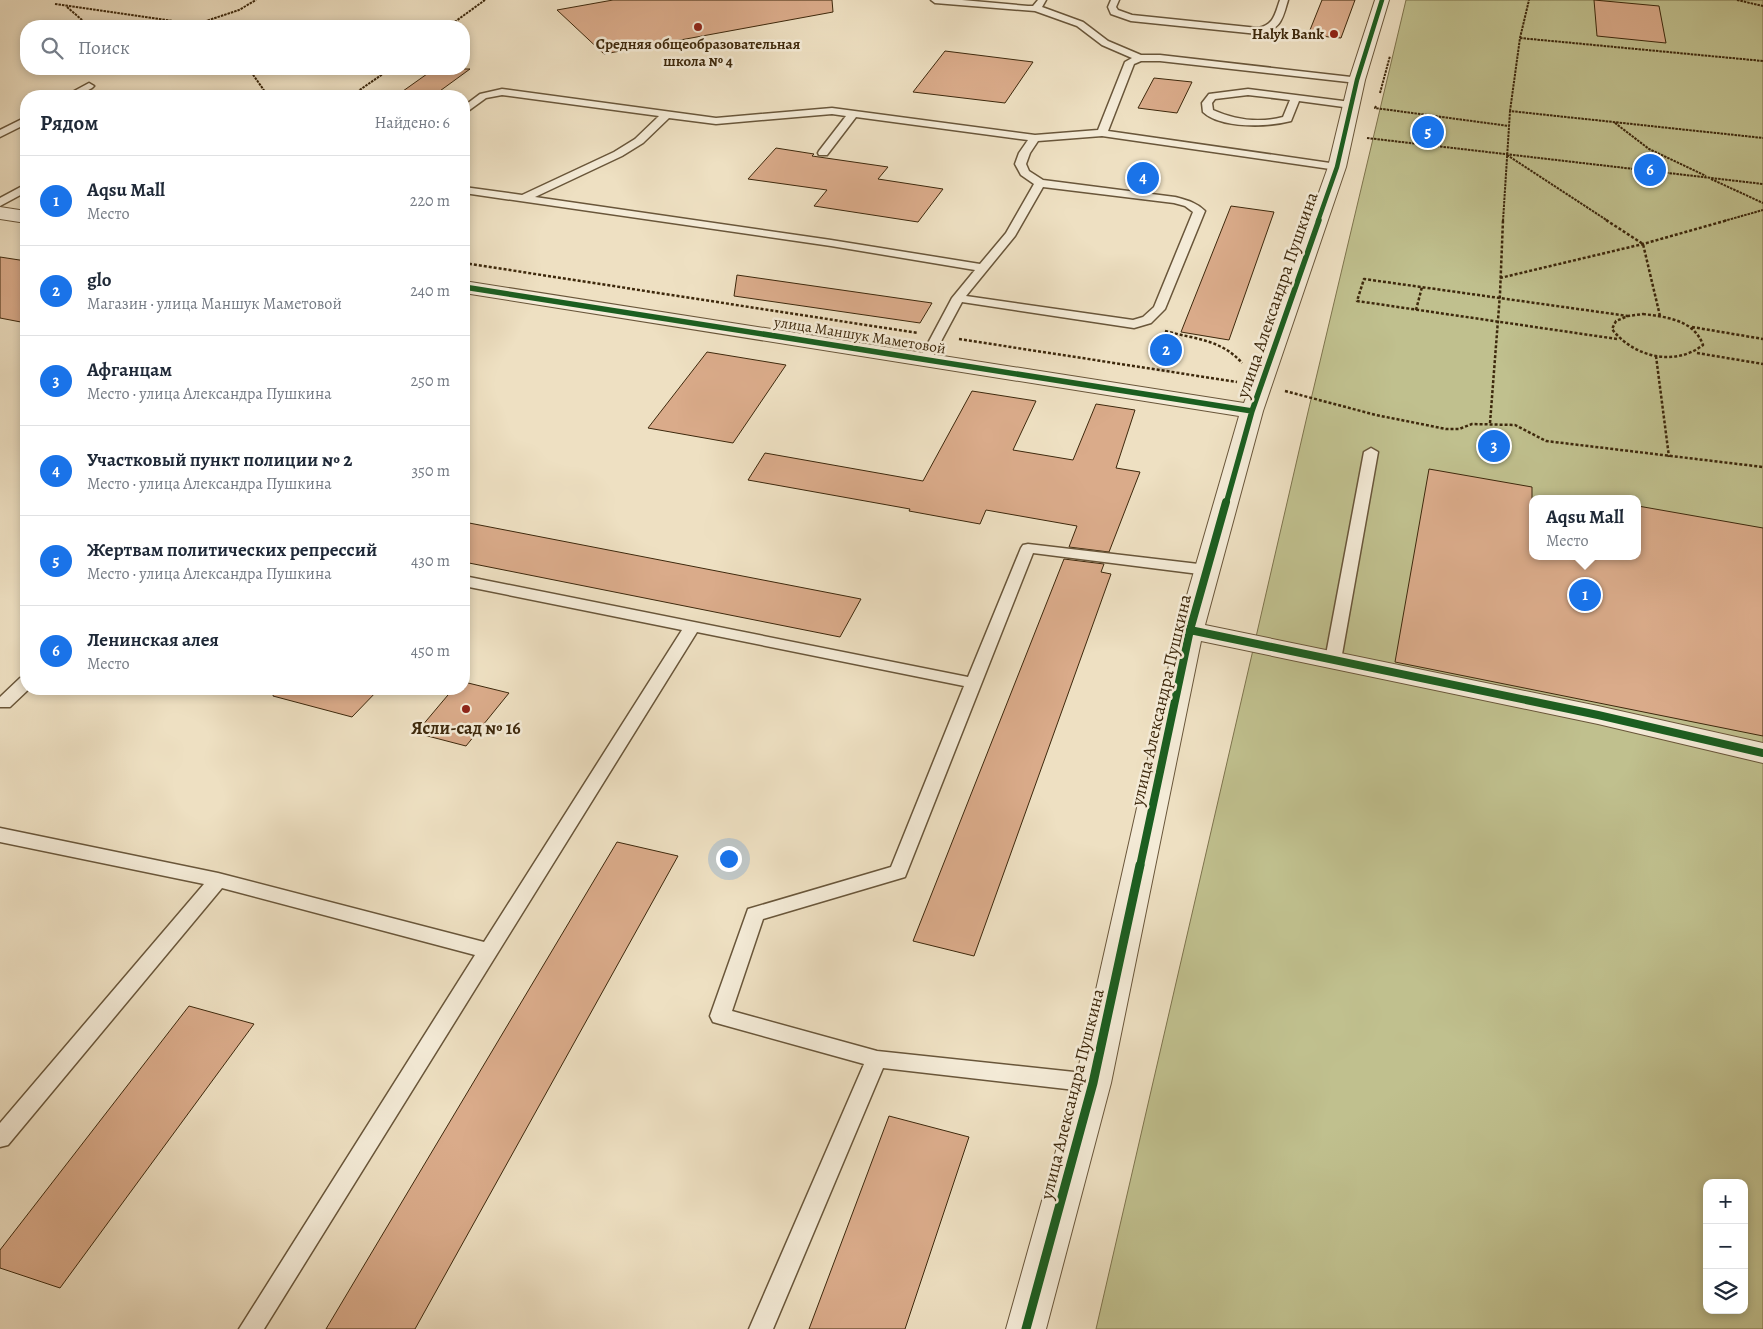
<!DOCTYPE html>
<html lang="ru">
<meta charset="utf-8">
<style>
body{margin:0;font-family:Alegreya,serif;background:#f6f6f7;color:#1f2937}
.controls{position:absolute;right:15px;bottom:15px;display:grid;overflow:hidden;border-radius:10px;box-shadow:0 2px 8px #0003}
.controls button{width:45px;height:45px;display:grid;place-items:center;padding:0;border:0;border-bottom:1px solid #e0e1e3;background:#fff;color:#1f2937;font:25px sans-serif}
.you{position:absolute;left:728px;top:858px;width:18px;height:18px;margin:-12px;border:4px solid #fff;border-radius:50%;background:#1a73e8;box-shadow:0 0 0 8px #1a73e833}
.badge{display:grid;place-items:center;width:32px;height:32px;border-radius:50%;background:#1a73e8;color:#fff;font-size:16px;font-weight:700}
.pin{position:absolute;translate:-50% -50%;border:2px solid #fff;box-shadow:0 1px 5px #0006}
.popup{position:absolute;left:1529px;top:495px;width:112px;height:65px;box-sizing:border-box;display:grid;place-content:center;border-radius:10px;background:#fff;filter:drop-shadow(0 1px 4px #0005);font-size:16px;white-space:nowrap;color:#747a83}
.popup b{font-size:19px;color:#1f2937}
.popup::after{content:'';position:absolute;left:50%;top:100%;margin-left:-10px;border:10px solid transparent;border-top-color:#fff}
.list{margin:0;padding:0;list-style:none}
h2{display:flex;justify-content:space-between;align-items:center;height:65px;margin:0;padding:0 20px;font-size:21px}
h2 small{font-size:16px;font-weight:400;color:#747a83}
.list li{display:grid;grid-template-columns:32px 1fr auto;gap:15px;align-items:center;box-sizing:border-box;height:90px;padding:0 20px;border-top:1px solid #e0e1e3}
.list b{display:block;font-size:19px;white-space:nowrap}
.list p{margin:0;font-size:16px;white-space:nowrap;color:#747a83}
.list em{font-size:16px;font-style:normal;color:#747a83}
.icon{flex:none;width:28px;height:28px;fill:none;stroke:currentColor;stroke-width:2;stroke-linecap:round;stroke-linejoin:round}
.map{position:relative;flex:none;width:1763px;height:1329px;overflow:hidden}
.search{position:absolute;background:#fff;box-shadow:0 2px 8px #0003;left:20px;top:20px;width:450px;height:55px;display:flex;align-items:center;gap:12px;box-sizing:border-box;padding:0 18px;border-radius:20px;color:#747a83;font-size:19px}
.panel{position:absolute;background:#fff;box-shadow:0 2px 8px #0003;left:20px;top:90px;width:450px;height:605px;border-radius:20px}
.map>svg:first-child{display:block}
</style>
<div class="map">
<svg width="1763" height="1329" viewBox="0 0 1763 1329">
<rect width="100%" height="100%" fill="#eee0c2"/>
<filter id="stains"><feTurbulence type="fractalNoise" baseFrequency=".004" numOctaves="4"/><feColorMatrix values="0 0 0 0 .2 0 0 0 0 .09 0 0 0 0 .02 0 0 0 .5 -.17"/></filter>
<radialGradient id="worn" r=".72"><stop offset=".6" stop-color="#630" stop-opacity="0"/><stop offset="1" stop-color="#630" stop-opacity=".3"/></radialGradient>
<path fill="#c0c08e" stroke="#7e744d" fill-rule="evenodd" d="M 1406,0 L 1763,0 L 1763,1329 L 1096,1329 L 1308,412 ZM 1532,499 L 1638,499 L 1638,556 L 1532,556 ZM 1707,1183 L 1744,1183 L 1744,1310 L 1707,1310 Z"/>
<path fill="#daab8a" stroke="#3d280c" d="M 613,0 L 832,0 L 833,12 L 604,54 L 557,10 Z
M 1322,0 L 1355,0 L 1341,38 L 1308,35 Z
M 1594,0 L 1659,6 L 1666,43 L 1597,36 Z
M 945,51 L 1033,62 L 1005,103 L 913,92 Z
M 434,69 L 470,69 L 433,96 L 396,96 Z
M 1154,78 L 1192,82 L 1177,113 L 1138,108 Z
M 776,148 L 814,154 L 812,156 L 888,167 L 878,179 L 943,189 L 918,222 L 814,206 L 827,190 L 748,179 Z
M 1231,206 L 1274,212 L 1229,340 L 1181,332 Z
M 0,257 L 26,261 L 26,323 L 0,318 Z
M 737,275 L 932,303 L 920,323 L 734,296 Z
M 707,352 L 786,365 L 733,443 L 648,428 Z
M 972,391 L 1036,401 L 1013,450 L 1073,460 L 1096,404 L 1135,410 L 1116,468 L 1140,472 L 1109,552 L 1069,547 L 1077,526 L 986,510 L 980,524 L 909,511 L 910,509 L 748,480 L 765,453 L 923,481 Z
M 1429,469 L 1532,487 L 1532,556 L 1638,556 L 1638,506 L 1763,528 L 1763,736 L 1395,662 Z
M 464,522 L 861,599 L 840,637 L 464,562 Z
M 1064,559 L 1104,564 L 1101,572 L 1111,574 L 974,956 L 913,941 Z
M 464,682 L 509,693 L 466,746 L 416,733 L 453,689 L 464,689 Z
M 274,689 L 379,689 L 352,717 L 273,696 Z
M 617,842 L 678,856 L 415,1329 L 326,1329 Z
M 189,1006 L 254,1024 L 60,1288 L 0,1268 L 0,1250 Z
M 889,1116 L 969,1137 L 905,1329 L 809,1329 Z"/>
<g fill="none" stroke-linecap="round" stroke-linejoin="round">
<defs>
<path id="lane" d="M 931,0 L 962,0 L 1028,6 L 1033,6 L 1038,0 L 1046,0 L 1042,7 L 1083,22 L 1108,41 L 1141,55 L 1160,55 L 1360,78 L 1360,82 L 1357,83 L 1160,61 L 1141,61 L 1134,64 L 1108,131 L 1337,164 L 1342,167 L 1337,170 L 1102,136 L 1038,141 L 1030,153 L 1026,164 L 1029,171 L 1043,180 L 1175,197 C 1186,200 1196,202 1205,211 L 1165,309 L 1151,323 L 1134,328 L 962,302 L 931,360 L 925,364 L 919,360 L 952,298 L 975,270 L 831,246 L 464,193 L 464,187 L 522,195 L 614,152 L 635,139 L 659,116 L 502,95 L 486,98 L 464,114 L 464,106 L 480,94 L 502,89 L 716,118 L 832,108 L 1035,135 L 1098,130 L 1125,62 L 1132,58 L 1102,45 L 1077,26 L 1035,11 L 935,3 ZM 832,114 L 846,116 L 819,151 L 818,153 L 819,155 L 827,155 L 856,117 L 1028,140 L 1019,153 L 1015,164 L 1021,175 L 1034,184 L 1006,233 L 980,264 L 831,240 L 535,197 L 622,156 L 643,143 L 669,118 L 716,124 ZM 1043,187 L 1174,203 L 1185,206 L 1193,212 L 1154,307 L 1143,317 L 1133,320 L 966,296 L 1015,236 Z
M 1111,0 L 1119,0 L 1116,7 L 1118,10 L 1132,15 L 1258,28 C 1274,25 1275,14 1280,0 L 1288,0 C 1282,21 1281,29 1258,34 L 1131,21 L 1111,14 L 1108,7 Z
M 89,83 L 94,86 L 92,88 L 77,96 L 65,96 Z
M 1248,89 L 1351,102 L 1356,105 L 1351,108 L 1299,101 L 1291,121 C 1268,127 1221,129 1203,112 L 1202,103 L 1209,94 ZM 1248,95 L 1290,100 L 1283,117 C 1259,123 1235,120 1213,110 L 1212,103 L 1215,99 Z
M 26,117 L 26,124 L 0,137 L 0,130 Z
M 26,184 L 26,192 L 0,206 L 0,198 Z
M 1371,448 L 1378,452 L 1341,660 L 1339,664 L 1333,665 L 1327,664 L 1325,660 L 1364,452 Z
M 1028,544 L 1207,565 L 1212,567 L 1215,570 L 1212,573 L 1207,575 L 1033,553 L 905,877 L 763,919 L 732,1011 L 877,1051 L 1093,1074 L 1100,1077 L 1103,1083 L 1100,1089 L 1093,1092 L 883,1068 L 773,1329 L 749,1329 L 864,1064 L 720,1024 L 713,1022 L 710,1016 L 748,909 L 891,867 L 964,686 L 697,632 L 264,1329 L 239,1329 L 475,955 L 222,888 L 8,1145 L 0,1147 L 0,1123 L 204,884 L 0,842 L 0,828 L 218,873 L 484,942 L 682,630 L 464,586 L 464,576 L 968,677 L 1021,548 L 1023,545 Z
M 26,677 L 26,689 L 29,689 L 10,707 L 0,707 L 0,697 L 20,678 Z"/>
<path id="street" d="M 1375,0 L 1389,0 L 1365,80 L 1346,167 L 1263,411 L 1205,625 L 1598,706 L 1763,743 L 1763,763 L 1598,724 L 1201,641 L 1111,1083 L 1046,1329 L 1006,1329 L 1075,1083 L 1177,630 L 1239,416 L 464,293 L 464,281 L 1244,403 L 1328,167 L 1349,80 Z
M 0,207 L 26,211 L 26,223 L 0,219 Z"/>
</defs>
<use href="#lane" stroke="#69563a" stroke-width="3"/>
<use href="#street" stroke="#69563a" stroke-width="2"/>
<path stroke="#3d280c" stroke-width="2" stroke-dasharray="2.5 1" stroke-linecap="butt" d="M 1737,0 L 1763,6
M 55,4 L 208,26
M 67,7 L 89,26
M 191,26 L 239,10 L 256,0
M 449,26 L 485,0
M 1520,38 L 1763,61
M 124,69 L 138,73 L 176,69
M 249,69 L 268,96
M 1380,93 L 1390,56
M 351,96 L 390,69
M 1376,106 L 1375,108 L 1509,126
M 1510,111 L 1520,38 L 1529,0
M 1615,123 L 1649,149 L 1706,176
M 1367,138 L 1763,184
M 1507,155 L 1608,221
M 1711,179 L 1763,203
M 1503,221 L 1510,111 L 1763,138
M 1724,221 L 1763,210"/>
<path stroke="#3d280c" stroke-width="2.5" stroke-dasharray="3 2" stroke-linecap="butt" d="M 1606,220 L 1643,244 L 1660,316
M 464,263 L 918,333
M 1500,278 L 1643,244 L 1728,220
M 1416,310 L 1422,287
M 1643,314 C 1667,317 1694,320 1703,345 C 1675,367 1633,357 1612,329 L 1616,321 L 1628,316 Z
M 1692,327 L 1763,339
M 1165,331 C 1194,339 1221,339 1242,363
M 959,339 L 1237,382
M 1617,339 L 1357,301 L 1364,279 L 1628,316
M 1697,353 L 1763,364
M 1656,356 L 1669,457
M 1285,391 L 1376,415 L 1446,429 L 1459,429 L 1472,424 L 1515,425 L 1546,441 L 1763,467
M 1490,423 L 1500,294 L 1503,220"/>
<use href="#lane" fill="#f4ebd7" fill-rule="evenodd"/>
<use href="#street" fill="#f4ebd7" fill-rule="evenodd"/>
<defs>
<path id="cycleway-far3" d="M 1318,221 L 1337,167 L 1357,80 L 1382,0"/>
<path id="cycleway-far2" d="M 464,287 L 1252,411
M 1226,504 L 1252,411 L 1319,220"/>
<path id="cycleway-far1" d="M 1190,630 L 1598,715 L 1763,753
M 1140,866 L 1190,630 L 1226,502"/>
<path id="cycleway" d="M 1026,1329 L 1093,1083 L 1140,865"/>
</defs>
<use href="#cycleway-far3" stroke="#f4ebd7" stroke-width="6"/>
<use href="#cycleway-far2" stroke="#f4ebd7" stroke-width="8"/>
<use href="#cycleway-far1" stroke="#f4ebd7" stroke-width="11"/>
<use href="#cycleway" stroke="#f4ebd7" stroke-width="12"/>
<use href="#cycleway-far3" stroke="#1b5e20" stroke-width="4.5"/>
<use href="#cycleway-far2" stroke="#1b5e20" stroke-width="5.5"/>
<use href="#cycleway-far1" stroke="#1b5e20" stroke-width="8"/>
<use href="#cycleway" stroke="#1b5e20" stroke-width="9"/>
</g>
<g fill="#8f2418" stroke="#f4ebd7" stroke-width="2">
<circle cx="698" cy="27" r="5"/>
<circle cx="1334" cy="34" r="5"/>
<circle cx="466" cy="709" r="5"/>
</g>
<g text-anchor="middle" stroke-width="5" stroke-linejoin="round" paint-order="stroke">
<g font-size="15" font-weight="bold" fill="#3d280c" stroke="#f4ebd7" text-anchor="end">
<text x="1324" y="39">Halyk Bank</text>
<text x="698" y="49" text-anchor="middle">Средняя общеобразовательная<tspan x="698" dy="17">школа № 4</tspan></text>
</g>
<g font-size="15" fill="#3d280c" stroke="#f4ebd7">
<text transform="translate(860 335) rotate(9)" y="5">улица Маншук Маметовой</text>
</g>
<g font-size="18" fill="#3d280c" stroke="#f4ebd7">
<text transform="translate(1277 295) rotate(-71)" y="6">улица Александра Пушкина</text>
<text transform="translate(1161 700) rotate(-77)" y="6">улица Александра Пушкина</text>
<text transform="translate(1072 1094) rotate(-76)" y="6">улица Александра Пушкина</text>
</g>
<g font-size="18" font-weight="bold" fill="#3d280c" stroke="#f4ebd7">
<text x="466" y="734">Ясли-сад № 16</text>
</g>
</g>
<rect width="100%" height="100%" filter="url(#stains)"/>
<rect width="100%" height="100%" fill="url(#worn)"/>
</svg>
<div class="controls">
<button>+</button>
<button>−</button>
<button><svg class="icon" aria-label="layers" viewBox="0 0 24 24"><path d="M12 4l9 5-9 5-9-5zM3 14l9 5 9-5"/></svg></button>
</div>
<div class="you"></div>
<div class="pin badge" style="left:1585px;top:595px">1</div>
<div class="popup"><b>Аqsu Mall</b>Место</div>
<div class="pin badge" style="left:1166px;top:350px">2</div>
<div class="pin badge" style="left:1494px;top:446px">3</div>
<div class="pin badge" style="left:1143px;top:178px">4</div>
<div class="pin badge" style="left:1428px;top:132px">5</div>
<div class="pin badge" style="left:1650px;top:170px">6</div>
<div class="search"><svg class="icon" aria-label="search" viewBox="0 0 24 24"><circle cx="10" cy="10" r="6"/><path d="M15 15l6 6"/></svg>Поиск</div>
<section class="panel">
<h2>Рядом<small>Найдено: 6</small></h2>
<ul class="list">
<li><span class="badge">1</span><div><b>Аqsu Mall</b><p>Место</p></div><em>220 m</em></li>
<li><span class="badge">2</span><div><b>glo</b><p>Магазин · улица Маншук Маметовой</p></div><em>240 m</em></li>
<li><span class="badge">3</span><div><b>Афганцам</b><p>Место · улица Александра Пушкина</p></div><em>250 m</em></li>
<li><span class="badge">4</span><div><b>Участковый пункт полиции № 2</b><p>Место · улица Александра Пушкина</p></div><em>350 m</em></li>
<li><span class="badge">5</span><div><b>Жертвам политических репрессий</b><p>Место · улица Александра Пушкина</p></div><em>430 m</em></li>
<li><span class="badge">6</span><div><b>Ленинская алея</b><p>Место</p></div><em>450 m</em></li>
</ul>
</section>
</div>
